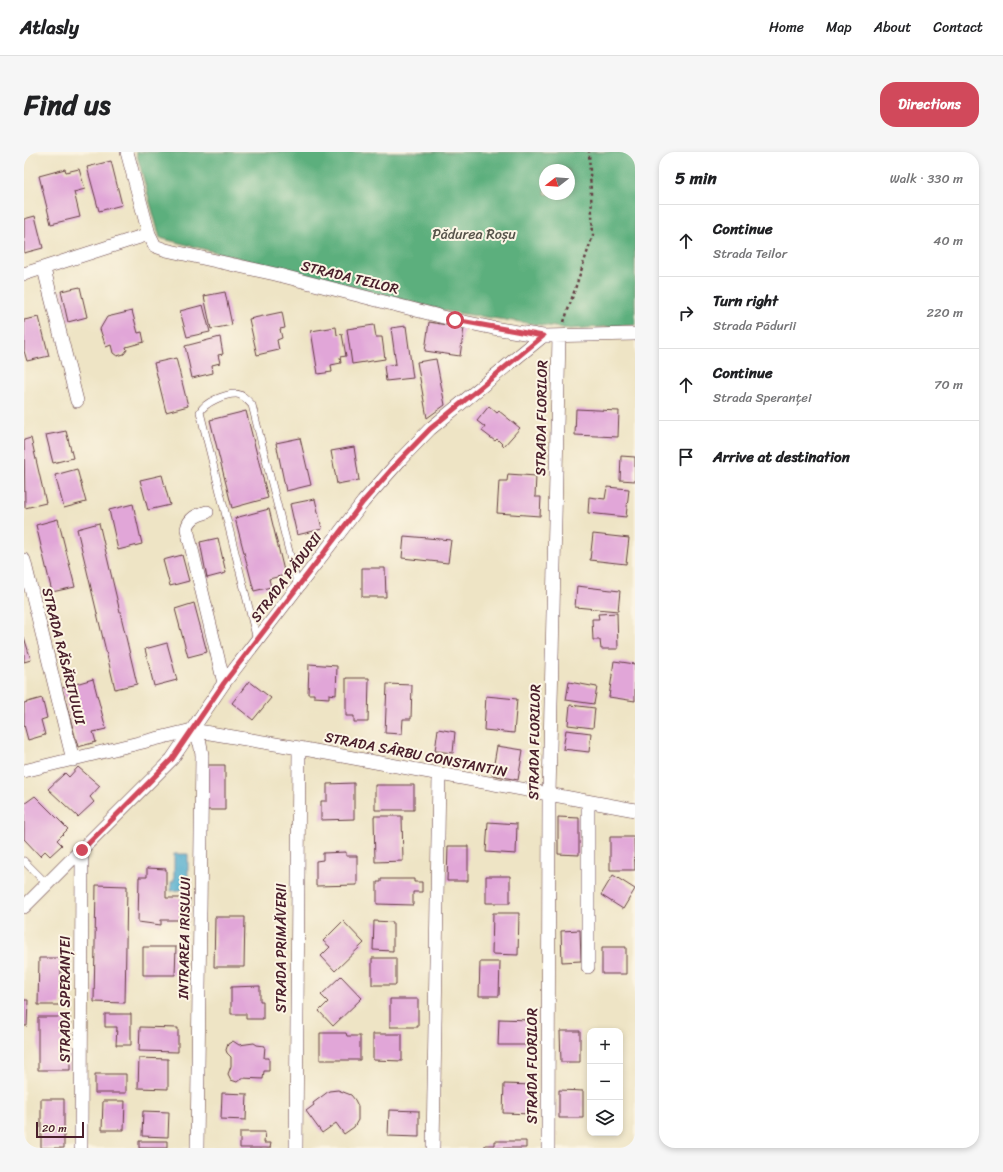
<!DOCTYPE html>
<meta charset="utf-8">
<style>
body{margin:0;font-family:Sriracha,sans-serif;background:#f6f6f6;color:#202124}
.controls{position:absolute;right:12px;bottom:12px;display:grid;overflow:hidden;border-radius:8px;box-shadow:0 2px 6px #0003}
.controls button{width:36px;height:36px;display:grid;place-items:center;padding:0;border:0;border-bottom:1px solid #e0e0e0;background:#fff;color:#202124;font:20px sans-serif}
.compass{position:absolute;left:515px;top:12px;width:36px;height:36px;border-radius:50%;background:#fff;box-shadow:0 2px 6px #0003;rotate:253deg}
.scale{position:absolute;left:12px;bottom:10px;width:48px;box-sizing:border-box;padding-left:4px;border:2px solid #4a1f2b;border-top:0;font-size:11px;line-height:14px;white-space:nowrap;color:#4a1f2b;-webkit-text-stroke:3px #fcf5e5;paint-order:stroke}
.stop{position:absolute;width:12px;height:12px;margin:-9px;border:3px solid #d1495b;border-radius:50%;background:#fff}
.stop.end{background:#d1495b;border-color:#fff;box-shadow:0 1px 4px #0008}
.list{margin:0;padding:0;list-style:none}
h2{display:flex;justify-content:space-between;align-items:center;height:52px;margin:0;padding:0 16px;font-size:17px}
h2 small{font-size:13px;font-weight:400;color:#757577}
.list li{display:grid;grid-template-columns:26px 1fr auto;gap:12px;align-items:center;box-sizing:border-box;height:72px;padding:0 16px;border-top:1px solid #e0e0e0}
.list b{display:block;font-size:15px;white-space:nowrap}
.list p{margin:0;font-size:13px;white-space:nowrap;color:#757577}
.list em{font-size:13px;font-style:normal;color:#757577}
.icon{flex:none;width:22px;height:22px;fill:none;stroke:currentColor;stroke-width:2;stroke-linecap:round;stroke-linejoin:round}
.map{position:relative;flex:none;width:611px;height:996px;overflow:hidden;border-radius:16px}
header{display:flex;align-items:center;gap:24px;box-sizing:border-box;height:56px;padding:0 20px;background:#fff;border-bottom:1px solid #e0e0e0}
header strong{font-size:19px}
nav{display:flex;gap:22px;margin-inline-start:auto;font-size:14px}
.intro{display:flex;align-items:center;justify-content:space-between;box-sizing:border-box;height:96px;padding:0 24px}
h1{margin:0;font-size:28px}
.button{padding:10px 18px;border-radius:16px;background:#d1495b;color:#fff;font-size:14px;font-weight:700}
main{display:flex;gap:24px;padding:0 24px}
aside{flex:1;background:#fff;border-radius:16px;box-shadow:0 2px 6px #0003}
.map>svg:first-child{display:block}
</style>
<header>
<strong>Atlasly</strong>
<nav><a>Home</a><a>Map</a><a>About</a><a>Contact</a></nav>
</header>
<div class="intro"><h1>Find us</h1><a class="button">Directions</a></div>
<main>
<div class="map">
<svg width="611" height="996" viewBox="0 0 611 996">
<rect width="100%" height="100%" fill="#fcf5e5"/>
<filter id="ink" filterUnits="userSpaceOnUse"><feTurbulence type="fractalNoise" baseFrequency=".025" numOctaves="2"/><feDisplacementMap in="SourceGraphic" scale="8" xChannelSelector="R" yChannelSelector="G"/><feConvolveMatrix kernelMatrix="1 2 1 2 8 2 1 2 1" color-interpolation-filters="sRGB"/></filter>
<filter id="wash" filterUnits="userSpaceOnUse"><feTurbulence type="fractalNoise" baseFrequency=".012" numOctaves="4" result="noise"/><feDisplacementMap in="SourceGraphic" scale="16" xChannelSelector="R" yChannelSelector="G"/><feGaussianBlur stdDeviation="0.9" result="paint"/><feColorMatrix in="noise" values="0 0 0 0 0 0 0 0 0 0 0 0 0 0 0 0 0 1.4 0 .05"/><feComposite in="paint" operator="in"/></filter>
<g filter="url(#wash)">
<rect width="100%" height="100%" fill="#eee4c5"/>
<path fill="#5caf7d" stroke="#536754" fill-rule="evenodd" d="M 112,0 L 611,0 L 611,173 L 545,177 L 426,160 L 136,86 ZM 521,18 L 545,18 L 545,42 L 521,42 Z"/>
<path fill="#4eabcd" stroke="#4c657c" d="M 150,702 L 164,702 L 164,737 L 147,739 L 147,730 L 150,729 Z"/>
<g id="blocks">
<path fill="#e1a6d8" d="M 87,9 L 98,53 L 75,59 L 63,15 Z
M 41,17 L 42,20 L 55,17 L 61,37 L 50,40 L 56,65 L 27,72 L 15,24 Z
M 11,64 L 19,96 L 0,101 L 0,67 Z
M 56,135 L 63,165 L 44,170 L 37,139 Z
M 201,140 L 208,173 L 187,177 L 180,144 Z
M 179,153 L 186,180 L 163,185 L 156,159 Z
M 108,159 L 114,181 L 118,180 L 120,190 L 102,195 L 103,198 L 100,202 L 93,204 L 89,201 L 87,193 L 82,195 L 76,177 L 83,165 Z
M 258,160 L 261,176 L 256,177 L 258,186 L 253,188 L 255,198 L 233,203 L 225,167 Z
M 15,165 L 25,204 L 3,209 L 0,199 L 0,168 Z
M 405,170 L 440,176 L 436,204 L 401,199 Z
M 350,173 L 352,185 L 358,185 L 361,207 L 328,212 L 323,177 Z
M 382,174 L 389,226 L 362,229 L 360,214 L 372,212 L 367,176 Z
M 312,175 L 313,183 L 318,182 L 322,204 L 316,205 L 317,211 L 307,213 L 308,220 L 294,222 L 287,179 Z
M 196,185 L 199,202 L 194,203 L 196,211 L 188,213 L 189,221 L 168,226 L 161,194 Z
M 152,206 L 164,254 L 142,260 L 130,211 Z
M 412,207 L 421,253 L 403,266 L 393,210 Z
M 465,254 L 473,261 L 475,259 L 496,276 L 480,294 L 473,287 L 471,289 L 458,279 L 461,275 L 453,269 Z
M 552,257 L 595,259 L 594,285 L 551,283 Z
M 222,259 L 244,346 L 208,356 L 186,268 Z
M 42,279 L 49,306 L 29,311 L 22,283 Z
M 7,286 L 22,351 L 1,356 L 0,288 Z
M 276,286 L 287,333 L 262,339 L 252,291 Z
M 330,295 L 335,328 L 313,332 L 307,299 Z
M 597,304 L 611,305 L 611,329 L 596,328 Z
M 53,317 L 62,350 L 40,356 L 31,323 Z
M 484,322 L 512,324 L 511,345 L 517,345 L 516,364 L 473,361 L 475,329 L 483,329 Z
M 138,323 L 146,353 L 124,358 L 116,328 Z
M 583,335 L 605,337 L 602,365 L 564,361 L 565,345 L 581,347 Z
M 291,347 L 298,377 L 273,383 L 266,352 Z
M 109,352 L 118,392 L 94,398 L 85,358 Z
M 245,357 L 261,423 L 245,427 L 247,435 L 230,439 L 211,366 Z
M 34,367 L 51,435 L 28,440 L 12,373 Z
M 75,371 L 113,532 L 91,537 L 53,377 Z
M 569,382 L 605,386 L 602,412 L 566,408 Z
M 380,384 L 427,388 L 424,411 L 378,406 Z
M 194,386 L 202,421 L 183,426 L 176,390 Z
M 158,403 L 165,429 L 146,434 L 139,408 Z
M 338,416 L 361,416 L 362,445 L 338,445 Z
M 553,434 L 596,439 L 594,459 L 551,455 Z
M 170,451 L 183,500 L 164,505 L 151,457 Z
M 593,461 L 594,497 L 577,497 L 576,488 L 569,488 L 568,467 L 575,467 L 574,462 Z
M 0,485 L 7,508 L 0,510 Z
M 143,491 L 153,528 L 130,534 L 121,497 Z
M 590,509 L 611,512 L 611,549 L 585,545 Z
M 285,512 L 313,514 L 312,543 L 305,542 L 305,546 L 290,545 L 290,542 L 284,542 Z
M 322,526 L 345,526 L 344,570 L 330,570 L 330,564 L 322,564 Z
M 69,527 L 82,577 L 69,580 L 72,590 L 54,595 L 38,536 Z
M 225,529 L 247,546 L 229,568 L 208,551 Z
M 545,530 L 573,535 L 570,552 L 542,548 Z
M 363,532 L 388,533 L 387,567 L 379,567 L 378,582 L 361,581 Z
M 462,544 L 493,547 L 490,581 L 460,578 Z
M 18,546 L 23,566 L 17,568 L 21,583 L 4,588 L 0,573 L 0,551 Z
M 546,553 L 571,556 L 569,576 L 544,573 Z
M 414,577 L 431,580 L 429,601 L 411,599 Z
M 542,578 L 567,581 L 565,600 L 539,597 Z
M 473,594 L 499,598 L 494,628 L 468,623 Z
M 182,613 L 201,613 L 201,658 L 182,658 Z
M 54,615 L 76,634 L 66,645 L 70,650 L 54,665 L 24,637 L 41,621 L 45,625 Z
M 330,631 L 330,667 L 297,668 L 297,649 L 303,649 L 303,632 Z
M 351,633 L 390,633 L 390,658 L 351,658 Z
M 11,644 L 44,677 L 33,688 L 38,693 L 26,704 L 21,699 L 16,704 L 0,687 L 0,652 Z
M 350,664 L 378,664 L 379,709 L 351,710 Z
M 534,665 L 555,666 L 555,703 L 534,702 Z
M 464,670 L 493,672 L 492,702 L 462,700 Z
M 586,685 L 610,685 L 611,718 L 586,718 Z
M 424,694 L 444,694 L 444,729 L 423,729 Z
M 322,700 L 322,704 L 333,704 L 333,733 L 292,734 L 292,709 L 299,708 L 299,701 Z
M 123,716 L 142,717 L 142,746 L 166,746 L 165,768 L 137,768 L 137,773 L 114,770 L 115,725 L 123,725 Z
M 589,723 L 611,737 L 599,757 L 577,743 Z
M 462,724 L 486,724 L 486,751 L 462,751 Z
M 357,727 L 390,727 L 390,730 L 398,730 L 398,740 L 389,740 L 389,753 L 353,752 L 353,730 L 357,730 Z
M 72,733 L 103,734 L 101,851 L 70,850 Z
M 469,761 L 495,761 L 494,803 L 468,802 Z
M 191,765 L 221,765 L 220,815 L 190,815 Z
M 319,769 L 340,791 L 311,819 L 297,804 L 306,795 L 299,789 Z
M 350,769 L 369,770 L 369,799 L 349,798 Z
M 556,778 L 557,809 L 538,810 L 537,779 Z
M 119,795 L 152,795 L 151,823 L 119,823 Z
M 578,795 L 602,795 L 602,822 L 578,822 Z
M 15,806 L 37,806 L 37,853 L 14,853 Z
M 348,806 L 372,806 L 372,833 L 348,833 Z
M 456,810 L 476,810 L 475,844 L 455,844 Z
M 317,824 L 338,846 L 309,874 L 295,859 L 304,850 L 297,843 Z
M 236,834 L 236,849 L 239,849 L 239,867 L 222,867 L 222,862 L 207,862 L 207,835 Z
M 366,847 L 394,847 L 394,875 L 366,875 Z
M 0,848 L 4,848 L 3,874 L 0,874 Z
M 81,862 L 107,862 L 107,893 L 92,893 L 93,875 L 81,875 Z
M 14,865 L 46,865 L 46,918 L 14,918 Z
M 475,867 L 507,868 L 506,893 L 474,893 Z
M 116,875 L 154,876 L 154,900 L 115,899 Z
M 536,879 L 556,879 L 556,910 L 537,910 Z
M 296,881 L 322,881 L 323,884 L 336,884 L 336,908 L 296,908 Z
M 349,882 L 378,882 L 378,909 L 349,908 Z
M 209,889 L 215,893 L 230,891 L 233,893 L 241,894 L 240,906 L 245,906 L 245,919 L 240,919 L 239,927 L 218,926 L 213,930 L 207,928 L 204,922 L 207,914 L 207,905 L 203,901 L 202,898 L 204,892 Z
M 115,906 L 144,907 L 144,937 L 114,936 Z
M 71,922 L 102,922 L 102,941 L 71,941 Z
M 480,932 L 509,933 L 508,962 L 479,961 Z
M 314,938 L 327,943 L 331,948 L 334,954 L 334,968 L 330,975 L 320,982 L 312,971 L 298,981 L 282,959 L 290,953 L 289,951 L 305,939 Z
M 535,938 L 559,939 L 559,966 L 535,966 Z
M 198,941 L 223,942 L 222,968 L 197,967 Z
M 17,947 L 40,947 L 40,996 L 17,996 Z
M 79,949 L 101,949 L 100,978 L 78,978 Z
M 365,958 L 395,959 L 395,985 L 364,984 Z
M 119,959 L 145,960 L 144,985 L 118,984 Z
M 216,980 L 241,980 L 240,991 L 247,991 L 246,996 L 216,996 Z
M 115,989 L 143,989 L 143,996 L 115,996 Z
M 471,989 L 502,989 L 502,996 L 461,996 L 461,993 L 471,993 Z"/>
</g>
</g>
<g filter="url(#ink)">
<use href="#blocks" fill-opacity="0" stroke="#633d42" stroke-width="1"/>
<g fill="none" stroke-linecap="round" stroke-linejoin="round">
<defs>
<path id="lane" d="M 233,488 L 176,260 C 181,250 201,242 212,242 C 219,242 224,249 228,253 L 274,435
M 0,709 L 23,732"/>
<path id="street" d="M 103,0 L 125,82 L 131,94 L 142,98 L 251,122 L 431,168 L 469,176 L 519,184 L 611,182
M 20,117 L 53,249
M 0,122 L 125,82
M 183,360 C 173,363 165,366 163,377 L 200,531
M 0,408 L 49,608
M 168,578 L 176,591 L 178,603 L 173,996
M 0,619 L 168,578 L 275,596 L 611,658
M 0,755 L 148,607 L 200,531 L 339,350 L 377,307 L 406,277 L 519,184
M 564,815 L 564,650
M 57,996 L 58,698
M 272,996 L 275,596
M 409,996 L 415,622
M 524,996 L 525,643 L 535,184"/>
</defs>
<use href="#lane" stroke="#633d42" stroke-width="8"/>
<use href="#street" stroke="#633d42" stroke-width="14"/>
<path stroke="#633d42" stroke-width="2.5" stroke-dasharray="3 3" stroke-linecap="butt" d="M 540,170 L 569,83 L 565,0"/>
<use href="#lane" stroke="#fff" stroke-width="7"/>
<use href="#street" stroke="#fff" stroke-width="13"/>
</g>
</g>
<g fill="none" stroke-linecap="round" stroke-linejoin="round" filter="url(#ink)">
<path stroke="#d1495b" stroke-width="5" d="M 58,698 L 148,607 L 200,531 L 339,350 L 377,307 L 406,277 L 519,184 L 431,168"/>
</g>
<g text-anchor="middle" stroke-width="4" stroke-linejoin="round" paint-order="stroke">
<g font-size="14" fill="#56534a" stroke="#fcf5e5">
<text x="450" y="87">Pădurea Roșu</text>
</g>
<g font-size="14" fill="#4a1f2b" stroke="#fcf5e5">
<text transform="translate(326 125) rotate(14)" y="5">STRADA TEILOR</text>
<text transform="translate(517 266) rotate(-89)" y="5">STRADA FLORILOR</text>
<text transform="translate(262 425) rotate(-53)" y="5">STRADA PĂDURII</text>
<text transform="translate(40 504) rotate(76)" y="5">STRADA RĂSĂRITULUI</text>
<text transform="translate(510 590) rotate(-89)" y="5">STRADA FLORILOR</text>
<text transform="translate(392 602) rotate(11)" y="5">STRADA SÂRBU CONSTANTIN</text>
<text transform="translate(160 786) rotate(-89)" y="5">INTRAREA IRISULUI</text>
<text transform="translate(257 796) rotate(-90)" y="5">STRADA PRIMĂVERII</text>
<text transform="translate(41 847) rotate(-90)" y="5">STRADA SPERANȚEI</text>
<text transform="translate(508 914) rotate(-90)" y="5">STRADA FLORILOR</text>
</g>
</g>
</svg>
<div class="controls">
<button>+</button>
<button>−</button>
<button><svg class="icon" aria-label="layers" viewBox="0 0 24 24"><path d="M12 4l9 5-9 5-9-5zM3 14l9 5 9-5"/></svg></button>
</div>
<svg class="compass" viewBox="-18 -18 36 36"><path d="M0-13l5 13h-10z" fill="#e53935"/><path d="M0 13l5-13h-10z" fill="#757577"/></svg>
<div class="scale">20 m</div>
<div class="stop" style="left:431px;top:168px"></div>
<div class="stop end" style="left:58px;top:698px"></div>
</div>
<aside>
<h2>5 min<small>Walk · 330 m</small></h2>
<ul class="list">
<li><svg class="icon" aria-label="ahead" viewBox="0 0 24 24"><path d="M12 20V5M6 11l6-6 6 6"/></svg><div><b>Continue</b><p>Strada Teilor</p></div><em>40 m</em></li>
<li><svg class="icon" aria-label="right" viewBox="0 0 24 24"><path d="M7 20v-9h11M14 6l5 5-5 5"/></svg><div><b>Turn right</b><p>Strada Pădurii</p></div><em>220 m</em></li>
<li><svg class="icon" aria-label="ahead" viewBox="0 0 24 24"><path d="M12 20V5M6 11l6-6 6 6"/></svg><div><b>Continue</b><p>Strada Speranței</p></div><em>70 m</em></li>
<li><svg class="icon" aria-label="arrive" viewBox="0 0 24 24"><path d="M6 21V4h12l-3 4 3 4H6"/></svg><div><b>Arrive at destination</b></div></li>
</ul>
</aside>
</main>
